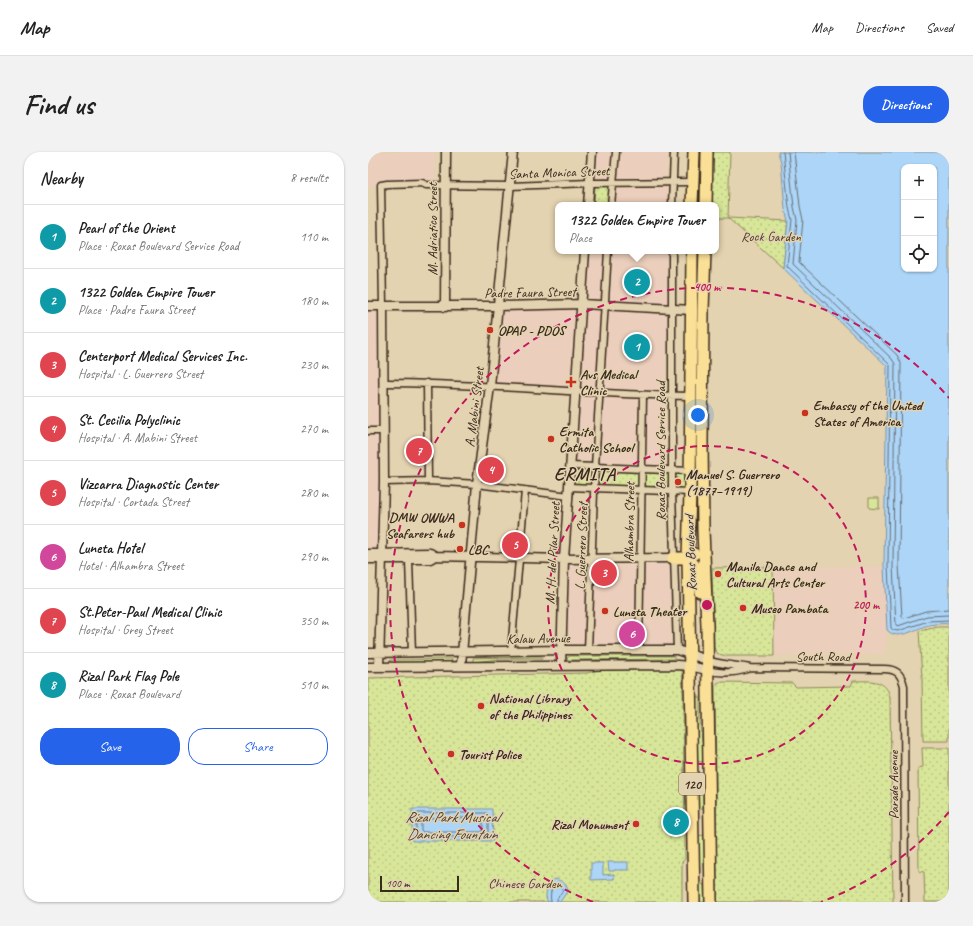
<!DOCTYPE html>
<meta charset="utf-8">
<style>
body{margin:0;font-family:Caveat,sans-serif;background:#f2f2f2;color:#222}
.controls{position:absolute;right:12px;top:12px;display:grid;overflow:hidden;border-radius:8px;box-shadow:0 1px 3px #0004}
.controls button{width:36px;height:36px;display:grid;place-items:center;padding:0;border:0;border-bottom:1px solid #e0e0e0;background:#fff;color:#222;font:20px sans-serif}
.scale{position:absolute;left:12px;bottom:10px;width:79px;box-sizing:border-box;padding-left:4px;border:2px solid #3b2a1e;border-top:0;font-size:11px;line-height:14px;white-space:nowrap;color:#3b2a1e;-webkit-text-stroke:3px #e4d3b0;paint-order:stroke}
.you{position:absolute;left:330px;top:263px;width:14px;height:14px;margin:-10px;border:3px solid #fff;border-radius:50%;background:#1a73e8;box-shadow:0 0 0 6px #1a73e833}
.badge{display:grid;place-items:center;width:26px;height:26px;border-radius:50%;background:#2563eb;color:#fff;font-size:13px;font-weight:700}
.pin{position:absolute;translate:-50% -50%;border:2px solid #fff;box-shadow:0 1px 4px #0006}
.popup{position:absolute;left:187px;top:50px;width:164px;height:52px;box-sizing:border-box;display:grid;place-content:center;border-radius:8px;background:#fff;filter:drop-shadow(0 1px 3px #0005);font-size:13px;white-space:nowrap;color:#767676}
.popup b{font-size:15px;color:#222}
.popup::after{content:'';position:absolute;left:50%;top:100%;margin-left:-8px;border:8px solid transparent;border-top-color:#fff}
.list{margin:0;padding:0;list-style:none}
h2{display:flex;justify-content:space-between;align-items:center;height:52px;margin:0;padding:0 16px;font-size:17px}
h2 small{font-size:13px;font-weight:400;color:#767676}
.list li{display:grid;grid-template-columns:26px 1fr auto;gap:12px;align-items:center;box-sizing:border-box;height:64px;padding:0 16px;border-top:1px solid #e0e0e0}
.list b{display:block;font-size:15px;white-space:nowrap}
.list p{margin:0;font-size:13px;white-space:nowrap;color:#767676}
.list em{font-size:13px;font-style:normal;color:#767676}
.actions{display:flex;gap:8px;padding:12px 16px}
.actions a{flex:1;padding:9px 0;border:1px solid #2563eb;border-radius:16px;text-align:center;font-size:14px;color:#2563eb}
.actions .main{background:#2563eb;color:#fff}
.icon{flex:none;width:22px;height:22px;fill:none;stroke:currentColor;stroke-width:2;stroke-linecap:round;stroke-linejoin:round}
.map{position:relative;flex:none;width:581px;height:750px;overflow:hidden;border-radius:16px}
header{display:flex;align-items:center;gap:24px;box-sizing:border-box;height:56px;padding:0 20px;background:#fff;border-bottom:1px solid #e0e0e0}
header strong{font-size:19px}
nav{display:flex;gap:22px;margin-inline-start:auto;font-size:14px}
.intro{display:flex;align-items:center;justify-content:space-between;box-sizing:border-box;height:96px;padding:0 24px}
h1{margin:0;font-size:28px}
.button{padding:10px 18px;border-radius:16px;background:#2563eb;color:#fff;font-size:14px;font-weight:700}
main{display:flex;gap:24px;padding:0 24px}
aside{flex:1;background:#fff;border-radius:16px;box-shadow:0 1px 3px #0004}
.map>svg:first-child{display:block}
</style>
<header>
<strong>Map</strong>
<nav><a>Map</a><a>Directions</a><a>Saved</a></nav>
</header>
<div class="intro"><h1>Find us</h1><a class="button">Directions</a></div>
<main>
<aside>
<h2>Nearby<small>8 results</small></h2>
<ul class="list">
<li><span class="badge" style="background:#0f9aa8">1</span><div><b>Pearl of the Orient</b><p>Place · Roxas Boulevard Service Road</p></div><em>110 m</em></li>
<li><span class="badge" style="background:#0f9aa8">2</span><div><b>1322 Golden Empire Tower</b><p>Place · Padre Faura Street</p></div><em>180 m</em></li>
<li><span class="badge" style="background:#e0444e">3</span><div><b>Centerport Medical Services Inc.</b><p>Hospital · L. Guerrero Street</p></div><em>230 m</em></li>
<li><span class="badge" style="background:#e0444e">4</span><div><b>St. Cecilia Polyclinic</b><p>Hospital · A. Mabini Street</p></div><em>270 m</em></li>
<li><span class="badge" style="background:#e0444e">5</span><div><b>Vizcarra Diagnostic Center</b><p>Hospital · Cortada Street</p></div><em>280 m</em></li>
<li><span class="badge" style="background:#d1479c">6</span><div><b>Luneta Hotel</b><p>Hotel · Alhambra Street</p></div><em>290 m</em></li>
<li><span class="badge" style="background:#e0444e">7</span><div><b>St.Peter-Paul Medical Clinic</b><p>Hospital · Grey Street</p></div><em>350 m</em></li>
<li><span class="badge" style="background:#0f9aa8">8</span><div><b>Rizal Park Flag Pole</b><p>Place · Roxas Boulevard</p></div><em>510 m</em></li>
</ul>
<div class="actions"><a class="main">Save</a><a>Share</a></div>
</aside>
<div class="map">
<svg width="581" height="750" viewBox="0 0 581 750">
<defs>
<pattern id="park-dots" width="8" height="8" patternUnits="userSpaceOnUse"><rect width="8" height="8" fill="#d8e699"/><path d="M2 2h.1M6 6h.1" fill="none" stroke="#bac583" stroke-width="1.8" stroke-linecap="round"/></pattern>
</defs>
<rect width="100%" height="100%" fill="#e4d3b0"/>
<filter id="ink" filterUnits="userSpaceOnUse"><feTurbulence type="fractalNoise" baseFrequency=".025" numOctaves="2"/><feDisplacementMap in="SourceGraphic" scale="8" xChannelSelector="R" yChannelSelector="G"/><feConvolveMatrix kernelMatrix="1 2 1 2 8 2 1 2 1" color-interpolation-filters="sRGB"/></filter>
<g filter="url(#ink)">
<path fill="#ebcebb" d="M 0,0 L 67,0 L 67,30 L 9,30 L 9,35 L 0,34 Z
M 228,0 L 300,0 L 298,28 L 225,29 Z
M 226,32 L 300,33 L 300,53 L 224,53 Z
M 221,99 L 300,99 L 300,154 L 297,240 L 298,314 L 208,308 L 211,235 Z
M 209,156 L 205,236 L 128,232 L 133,158 Z
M 0,158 L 13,159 L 13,399 L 0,399 Z
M 302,412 L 303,493 L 196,496 L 199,413 Z
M 516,414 L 519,478 L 517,502 L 477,503 L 406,504 L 405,415 Z"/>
<path fill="#d8e699" stroke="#8a885c" d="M 501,346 L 511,346 L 511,357 L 501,356 Z
M 202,504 L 306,504 L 306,507 L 200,508 L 199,506 Z
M 174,505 L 174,507 L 132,507 L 105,510 L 105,506 Z
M 84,507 L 84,511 L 23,511 L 21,510 L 23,508 Z
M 327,545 L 332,545 C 332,557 331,569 333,581 C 334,590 337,601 334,610 L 332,610 L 328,608 Z
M 330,625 L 333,625 L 335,627 L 335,657 L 328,657 L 328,626 Z
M 336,683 L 337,712 L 332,715 L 330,714 L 329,684 Z
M 331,731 L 336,733 L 337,750 L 330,750 Z"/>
<path fill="url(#park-dots)" stroke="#8a885c" d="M 345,0 L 362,0 L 360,66 L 420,69 L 415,116 L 360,66 L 348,66 L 348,53 L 343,53 Z
M 227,34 L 242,34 L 241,52 L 226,53 Z
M 201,316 L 317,322 L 317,337 L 200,333 Z
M 405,415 L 406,504 L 359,504 L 350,502 L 346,496 L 344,416 Z
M 570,475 L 581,475 L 581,589 L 555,589 L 554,526 L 551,479 Z
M 235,517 L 314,517 L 315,540 L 317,707 L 314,710 L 314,750 L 0,750 L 0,526 L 219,521 Z
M 485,529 C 500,529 518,526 522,545 L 525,750 L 349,750 L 347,533 L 351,530 L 424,531 L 428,535 L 483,534 Z
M 554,596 L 581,596 L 581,750 L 557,750 L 556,720 L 551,719 L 550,616 L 555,615 Z"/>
<path fill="#acd5f7" stroke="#7f91a0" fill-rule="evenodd" d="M 410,0 L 581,0 L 581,472 C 574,471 568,472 561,473 C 548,476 530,490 519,478 L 516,414 L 519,214 L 415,116 L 420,69 L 417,57 L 413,10 ZM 536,15 L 566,15 L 566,117 L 536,117 Z
M 44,657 L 124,657 L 125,689 L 44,689 Z
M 240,710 L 260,710 L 260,718 L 246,718 L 246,719 L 241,719 Z
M 223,711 L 235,711 L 235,723 L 246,722 L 246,727 L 223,728 Z
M 187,727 C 194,729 198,731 200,738 L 192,750 L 180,750 C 175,744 180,730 187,727 Z"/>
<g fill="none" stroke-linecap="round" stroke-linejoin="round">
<path stroke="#686e75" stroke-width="1" d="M 415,0 L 421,56 L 424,68 L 419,114 L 522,213 L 520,414 L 523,476 L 525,478 L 530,479 L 560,469 L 581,468
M 420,0 L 426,55 L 429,68 L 425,112 L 524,207 L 527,212 L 525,414 L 528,473 L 530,474 L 559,464 L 581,463
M 426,0 L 432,54 L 435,68 L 431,110 L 529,203 L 533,211 L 531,413 L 534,465 L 536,466 L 558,459 L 581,457
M 50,661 L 119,661 L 120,663 L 120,684 L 118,685 L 50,685 L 48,683 L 48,663 Z
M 55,666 L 114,666 L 115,668 L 115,679 L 113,680 L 55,680 L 53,678 L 53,668 Z
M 183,750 C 182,744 182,735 188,732 L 193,734 L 195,738 L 189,747 L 189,750"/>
<defs>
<path id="street" d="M 13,33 L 19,32 L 54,31 L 58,33 L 142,34 L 222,31 L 324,30
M 13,33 L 15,154
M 243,53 L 248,0
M 304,53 L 306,0
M 304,99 L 304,340 L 309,498
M 16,231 C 118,231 220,243 323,244
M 59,231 L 60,329
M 0,279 L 16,279
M 203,314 L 322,319
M 16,330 L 60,329 L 109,332 L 201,344
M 202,335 L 322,340
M 41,408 L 44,501
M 220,498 L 227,315 L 240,99
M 271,498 L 275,243
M 143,499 L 157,339
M 339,508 C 353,513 368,513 382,516 L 516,517 C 528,517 533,521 536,534 L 537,750
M 339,518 C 353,522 366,521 380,517"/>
<path id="secondary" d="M 220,53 L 224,0
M 0,154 L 130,154 L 214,152 L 324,158
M 77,155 L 78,0
M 0,402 L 62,401 L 67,404 L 196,407 L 305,406
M 0,407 L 62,407 L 67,404
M 0,501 L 193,498 L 309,498 L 339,508
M 93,513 L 109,332 L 122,234 L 145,0
M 193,513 L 196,407 L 217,99
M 0,515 L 309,513 L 322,514 L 339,518
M 11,515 L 16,330 L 15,154"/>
<path id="highway" d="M 324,53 L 326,0
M 338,53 L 339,0
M 324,99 L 322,340 L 320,406 L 326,750
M 337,99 L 335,158 L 334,290 L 335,378 L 339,474 L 343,750
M 305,406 L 320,406 L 326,402
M 320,406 C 330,414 331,428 332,440"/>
</defs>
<use href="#street" stroke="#3b2a1e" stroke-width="9"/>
<use href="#secondary" stroke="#3b2a1e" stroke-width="11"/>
<use href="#highway" stroke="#3b2a1e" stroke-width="14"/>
<use href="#street" stroke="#e4d3b0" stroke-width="6"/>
<use href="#secondary" stroke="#e4d3b0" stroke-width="8"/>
<use href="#highway" stroke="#fadf96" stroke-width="11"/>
</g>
</g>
<g fill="none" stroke="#c2185b" stroke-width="2" stroke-dasharray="7 5">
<circle cx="339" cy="453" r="159"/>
<path d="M581 660A318 318 0 0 1 453 750M225 750A318 318 0 1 1 581 246"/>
</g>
<g fill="#c8321e" stroke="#e4d3b0" stroke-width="1.5">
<circle cx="122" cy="178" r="4"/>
<path d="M201 224h4v4h4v4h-4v4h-4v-4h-4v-4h4z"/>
<circle cx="437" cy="261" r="4"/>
<circle cx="183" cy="287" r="4"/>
<circle cx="310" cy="330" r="4"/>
<circle cx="94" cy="373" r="4"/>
<circle cx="92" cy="397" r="4"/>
<circle cx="350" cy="422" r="4"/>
<circle cx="375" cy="456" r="4"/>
<circle cx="237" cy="459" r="4"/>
<circle cx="113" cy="554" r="4"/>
<circle cx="83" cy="602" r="4"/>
<circle cx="268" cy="672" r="4"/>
</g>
<g text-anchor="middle" stroke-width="3" stroke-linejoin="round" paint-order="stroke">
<rect fill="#e4d3b0" stroke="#6e5d4a" stroke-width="1" x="311" y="621" width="26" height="22" rx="3"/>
<g font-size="13" font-weight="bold" fill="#3b2a1e">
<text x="324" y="637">120</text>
</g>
<g font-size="14" fill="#3b2a1e" stroke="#e4d3b0">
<text transform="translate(191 20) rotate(-2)" y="5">Santa Monica Street</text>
<text transform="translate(64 77) rotate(-90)" y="5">M. Adriatico Street</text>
<text transform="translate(162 140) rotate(-1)" y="5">Padre Faura Street</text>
<text transform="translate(106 255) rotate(-83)" y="5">A. Mabini Street</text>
<text transform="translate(292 299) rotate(-90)" y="5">Roxas Boulevard Service Road</text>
<text transform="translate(261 370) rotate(-89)" y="5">Alhambra Street</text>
<text transform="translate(213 394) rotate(-88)" y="5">L. Guerrero Street</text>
<text transform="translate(184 401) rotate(-87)" y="5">M. H. del Pilar Street</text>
<text transform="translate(322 401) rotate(-92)" y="5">Roxas Boulevard</text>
<text transform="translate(170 486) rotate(-1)" y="5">Kalaw Avenue</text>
<text x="455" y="509">South Road</text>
<text transform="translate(525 633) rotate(-90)" y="5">Parade Avenue</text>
</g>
<g font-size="14" fill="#4b3d2a" stroke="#e4d3b0">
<text x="403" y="89">Rock Garden</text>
<text x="157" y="736">Chinese Garden</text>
</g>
<g font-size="14" font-weight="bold" fill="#3b2a1e" stroke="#e4d3b0" text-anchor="start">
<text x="130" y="183">OPAP - PDOS</text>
<text x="212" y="227">Avs Medical<tspan x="212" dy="16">Clinic</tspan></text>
<text x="445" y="258">Embassy of the United<tspan x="445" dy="16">States of America</tspan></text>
<text x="191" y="284">Ermita<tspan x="191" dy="16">Catholic School</tspan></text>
<text x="318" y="327">Manuel S. Guerrero<tspan x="318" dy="16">(1877–1919)</tspan></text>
<text x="86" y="370" text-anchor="end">DMW OWWA<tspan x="86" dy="16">Seafarers hub</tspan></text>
<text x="100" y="402">LBC</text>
<text x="358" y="419">Manila Dance and<tspan x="358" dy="16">Cultural Arts Center</tspan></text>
<text x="383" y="461">Museo Pambata</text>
<text x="245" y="464">Luneta Theater</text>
<text x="121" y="551">National Library<tspan x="121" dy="16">of the Philippines</tspan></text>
<text x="91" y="607">Tourist Police</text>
<text x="260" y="677" text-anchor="end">Rizal Monument</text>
</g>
<g font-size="15" font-style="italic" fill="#463b34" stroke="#e4d3b0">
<text x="84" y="670">Rizal Park Musical<tspan x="84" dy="17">Dancing Fountain</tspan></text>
</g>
<g font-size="18" font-weight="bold" letter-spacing="1" fill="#3b2a1e" stroke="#e4d3b0">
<text x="217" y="328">ERMITA</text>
</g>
</g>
<circle cx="339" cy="453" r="6" fill="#c2185b" stroke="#e4d3b0" stroke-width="2"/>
<g font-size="12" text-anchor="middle" font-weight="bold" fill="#c2185b" stroke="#e4d3b0" stroke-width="3" stroke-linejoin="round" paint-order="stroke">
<text x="339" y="139">400 m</text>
<text x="498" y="457">200 m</text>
</g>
</svg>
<div class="controls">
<button>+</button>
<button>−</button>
<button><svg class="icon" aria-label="locate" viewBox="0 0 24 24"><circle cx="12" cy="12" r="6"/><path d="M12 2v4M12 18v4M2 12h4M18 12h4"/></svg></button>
</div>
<div class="scale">100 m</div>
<div class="you"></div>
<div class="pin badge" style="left:269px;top:195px;background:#0f9aa8">1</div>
<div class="pin badge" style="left:269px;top:130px;background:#0f9aa8">2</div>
<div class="popup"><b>1322 Golden Empire Tower</b>Place</div>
<div class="pin badge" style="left:236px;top:421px;background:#e0444e">3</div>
<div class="pin badge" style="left:123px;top:318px;background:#e0444e">4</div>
<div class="pin badge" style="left:147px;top:393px;background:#e0444e">5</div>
<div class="pin badge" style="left:264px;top:482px;background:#d1479c">6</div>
<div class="pin badge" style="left:51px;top:299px;background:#e0444e">7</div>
<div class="pin badge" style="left:308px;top:670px;background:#0f9aa8">8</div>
</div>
</main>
